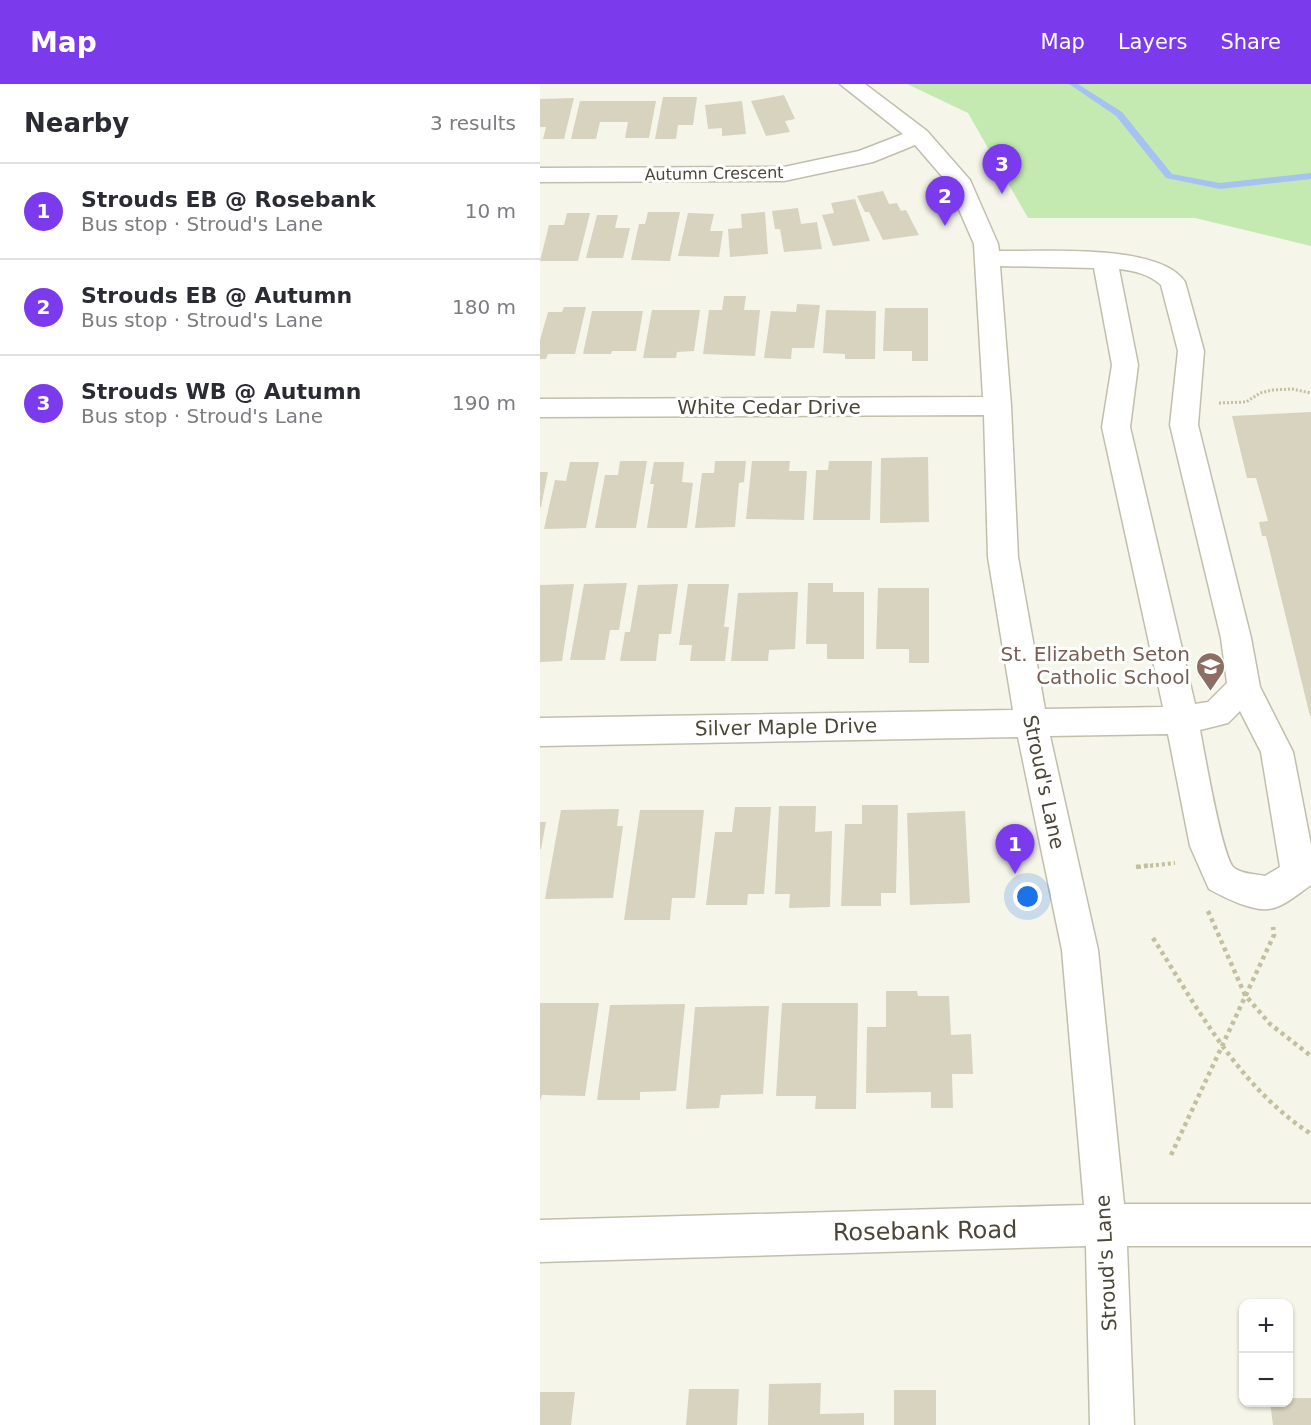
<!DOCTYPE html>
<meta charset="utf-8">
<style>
body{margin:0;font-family:"DejaVu Sans",sans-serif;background:#f7f7f7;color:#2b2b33}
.controls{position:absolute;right:18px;bottom:18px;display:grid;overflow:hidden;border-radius:12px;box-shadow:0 2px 4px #0004}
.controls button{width:54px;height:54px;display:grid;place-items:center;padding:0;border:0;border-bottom:2px solid #e1e1e2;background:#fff;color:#2b2b33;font:30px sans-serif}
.you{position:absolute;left:488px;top:813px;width:21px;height:21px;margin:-15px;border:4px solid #fff;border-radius:50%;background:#1a73e8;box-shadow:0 0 0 9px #1a73e833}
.badge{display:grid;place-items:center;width:39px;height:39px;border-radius:50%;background:#7c3aed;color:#fff;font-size:20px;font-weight:700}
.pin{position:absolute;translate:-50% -50px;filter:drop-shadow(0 2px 3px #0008)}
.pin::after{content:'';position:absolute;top:32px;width:21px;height:18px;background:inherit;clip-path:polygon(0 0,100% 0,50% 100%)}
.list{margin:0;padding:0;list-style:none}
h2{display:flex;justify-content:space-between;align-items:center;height:78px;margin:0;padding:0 24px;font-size:26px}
h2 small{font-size:20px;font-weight:400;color:#7c7c81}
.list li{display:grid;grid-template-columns:39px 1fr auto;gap:18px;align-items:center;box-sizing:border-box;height:96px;padding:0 24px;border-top:2px solid #e1e1e2}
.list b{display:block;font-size:22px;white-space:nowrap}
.list p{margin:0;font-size:20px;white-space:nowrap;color:#7c7c81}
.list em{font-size:20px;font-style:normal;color:#7c7c81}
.map{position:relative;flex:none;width:771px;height:1341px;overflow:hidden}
header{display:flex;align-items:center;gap:36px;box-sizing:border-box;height:84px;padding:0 30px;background:#7c3aed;color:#fff}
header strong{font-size:28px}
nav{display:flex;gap:33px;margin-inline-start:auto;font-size:21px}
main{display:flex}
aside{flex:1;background:#fff}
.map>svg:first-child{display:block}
</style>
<header>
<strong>Map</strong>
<nav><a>Map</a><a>Layers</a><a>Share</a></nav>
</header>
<main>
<aside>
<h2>Nearby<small>3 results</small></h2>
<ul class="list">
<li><span class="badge">1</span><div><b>Strouds EB @ Rosebank</b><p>Bus stop · Stroud's Lane</p></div><em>10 m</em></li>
<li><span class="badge">2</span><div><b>Strouds EB @ Autumn</b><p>Bus stop · Stroud's Lane</p></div><em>180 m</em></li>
<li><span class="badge">3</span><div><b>Strouds WB @ Autumn</b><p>Bus stop · Stroud's Lane</p></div><em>190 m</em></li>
</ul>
</aside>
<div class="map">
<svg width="771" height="1341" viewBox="0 0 771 1341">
<rect width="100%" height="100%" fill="#f5f5ea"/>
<path fill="#c4eab2" d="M 367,0 L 771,0 L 771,162 L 655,134 L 488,134 L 428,29 Z"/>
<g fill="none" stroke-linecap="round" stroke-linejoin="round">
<path fill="#a6c2f3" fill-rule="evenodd" d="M 529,0 L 538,0 L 582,28 L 632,90 L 680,99 L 771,89 L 771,95 L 680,105 L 626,94 L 576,32 Z"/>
</g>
<path fill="#d7d3bf" d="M 244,11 L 255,35 L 245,37 L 250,48 L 226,52 L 211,17 Z
M 123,13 L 157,13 L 153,41 L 138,41 L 136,55 L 115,55 Z
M 34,14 L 24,55 L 3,55 L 6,43 L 0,43 L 0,15 Z
M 40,17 L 116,17 L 109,54 L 85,54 L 88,38 L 60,38 L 56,55 L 31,55 Z
M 202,17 L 206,50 L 182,52 L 182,44 L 168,45 L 165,21 Z
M 343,107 L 349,120 L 357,119 L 361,127 L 366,126 L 379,151 L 343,156 L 329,128 L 325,128 L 317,112 Z
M 315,115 L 330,157 L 293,162 L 282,131 L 294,129 L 291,119 Z
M 258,124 L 261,140 L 277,138 L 282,165 L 244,168 L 240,145 L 235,145 L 232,127 Z
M 108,128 L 140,128 L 130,177 L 91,176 L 99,140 L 105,140 Z
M 225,128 L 228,170 L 190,173 L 188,145 L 202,144 L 201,130 Z
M 27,129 L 50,129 L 38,177 L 0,177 L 9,141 L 24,141 Z
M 148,129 L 174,130 L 170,147 L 183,147 L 179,173 L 138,172 Z
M 57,131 L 78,131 L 75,144 L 90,144 L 83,174 L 46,174 Z
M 184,212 L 206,212 L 204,226 L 220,226 L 215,272 L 163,270 L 169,226 L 182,226 Z
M 257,220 L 280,221 L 274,264 L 252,264 L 251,275 L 224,274 L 231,227 L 256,228 Z
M 24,223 L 46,223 L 35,270 L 8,270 L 6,275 L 0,275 L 0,256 L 8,228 L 22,228 Z
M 345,224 L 388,224 L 388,277 L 372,277 L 372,267 L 343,267 Z
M 112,226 L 160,226 L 154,267 L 137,268 L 136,274 L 103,274 Z
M 286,226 L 336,227 L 335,275 L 305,275 L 305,270 L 283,269 Z
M 52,227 L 103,227 L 96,267 L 72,267 L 71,270 L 43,270 Z
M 771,328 L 771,632 L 770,632 L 726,452 L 722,452 L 719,438 L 728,437 L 716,394 L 707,394 L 692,332 Z
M 388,373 L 389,438 L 340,439 L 341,374 Z
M 80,377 L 107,377 L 96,444 L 55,444 L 65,391 L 78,391 Z
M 175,377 L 206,377 L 204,398 L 199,399 L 195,443 L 155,444 L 162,389 L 174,389 Z
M 212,377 L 250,377 L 249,387 L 267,387 L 264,436 L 206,435 Z
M 289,377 L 332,377 L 330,436 L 273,436 L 276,386 L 288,386 Z
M 30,378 L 59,378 L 46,444 L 4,445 L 15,396 L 26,397 Z
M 114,378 L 144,378 L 142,398 L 153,399 L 147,444 L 107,444 L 114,400 L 110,400 Z
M 0,388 L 8,388 L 1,423 L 0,423 Z
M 87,499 L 79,546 L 70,546 L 65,576 L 30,576 L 44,500 Z
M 268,499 L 293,499 L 293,508 L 324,508 L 324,575 L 287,575 L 287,560 L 266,560 Z
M 34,500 L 22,577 L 0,578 L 0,501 Z
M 138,500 L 131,550 L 119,550 L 116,577 L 80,577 L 85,548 L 90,548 L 98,501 Z
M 148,500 L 189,500 L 184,543 L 189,543 L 185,577 L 150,577 L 152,561 L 139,561 Z
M 338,504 L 389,504 L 389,579 L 369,579 L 369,565 L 336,565 Z
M 258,508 L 255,565 L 229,566 L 228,577 L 191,577 L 198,509 Z
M 322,721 L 358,721 L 356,809 L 341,809 L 341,822 L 301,822 L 305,740 L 322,740 Z
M 239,722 L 276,722 L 275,748 L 292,747 L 290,823 L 249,824 L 250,810 L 235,810 Z
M 195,723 L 231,723 L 224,810 L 208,810 L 207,821 L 166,821 L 175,748 L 192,748 Z
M 79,725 L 77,742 L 83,742 L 73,814 L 5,815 L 21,726 Z
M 100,726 L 164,726 L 155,814 L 132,814 L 130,836 L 84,836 Z
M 425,727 L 430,819 L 370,821 L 367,729 Z
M 0,738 L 6,738 L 1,765 L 0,765 Z
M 346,907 L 377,907 L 378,912 L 409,912 L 411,951 L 431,950 L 433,990 L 412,990 L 413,1024 L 391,1024 L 391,1008 L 326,1009 L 327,943 L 346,943 Z
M 0,919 L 59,919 L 45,1012 L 2,1011 L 0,1017 Z
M 242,919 L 318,919 L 316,1025 L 275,1025 L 276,1012 L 236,1012 Z
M 145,920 L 136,1007 L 100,1008 L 100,1016 L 57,1016 L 70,921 Z
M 229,922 L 223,1010 L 181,1011 L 179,1024 L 146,1025 L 155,923 Z
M 281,1299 L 280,1330 L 324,1329 L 324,1341 L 228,1341 L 229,1300 Z
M 149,1305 L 199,1305 L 197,1341 L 146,1341 Z
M 354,1306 L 396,1306 L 396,1341 L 354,1341 Z
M 0,1308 L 35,1308 L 31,1341 L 0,1341 Z
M 748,1314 L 771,1314 L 771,1341 L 733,1341 L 730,1318 L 748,1318 Z"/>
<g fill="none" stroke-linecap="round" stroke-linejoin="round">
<defs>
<path id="minor" d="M 300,0 L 325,0 L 387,47 L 430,96 L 458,160 L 459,167 C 503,168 620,159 645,198 L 664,267 L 658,341 L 711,554 L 720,603 L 753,668 L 771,761 L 771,801 C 759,809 743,824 728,825 C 712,827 683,813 669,805 L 650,762 L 628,650 L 510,652 L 558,866 L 584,1120 L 771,1120 L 771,1162 L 587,1162 L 594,1341 L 550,1341 L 546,1162 L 0,1178 L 0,1136 L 544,1121 L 522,866 L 478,653 L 0,662 L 0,634 L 473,626 L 448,473 L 444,331 L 0,333 L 0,315 L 443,313 L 434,160 L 407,98 L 375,61 L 333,78 L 244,97 L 0,98 L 0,84 L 244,83 L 319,67 L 363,50 ZM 460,182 L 554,184 L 572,281 L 562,343 L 623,623 L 505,625 L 478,473 L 471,322 ZM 579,185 C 595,187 609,190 621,201 L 638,267 L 630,341 L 681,554 L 687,599 L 668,618 L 655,620 L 590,343 L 598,281 ZM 700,627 L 721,668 L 740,783 L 725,792 C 716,790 700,790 693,783 C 681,768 665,671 660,646 L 688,639 Z"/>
</defs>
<use href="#minor" stroke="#c1bfac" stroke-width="3"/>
<path stroke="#c4bf9d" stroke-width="3" stroke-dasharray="2 2" stroke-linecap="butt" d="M 679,319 L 706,318 L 720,309 L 732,306 L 752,305 L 771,309"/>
<path stroke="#c4bf9d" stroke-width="4" stroke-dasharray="3 3" stroke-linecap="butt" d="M 598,783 L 635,779"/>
<path stroke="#c4bf9d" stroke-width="4.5" stroke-dasharray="4 4" stroke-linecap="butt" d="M 596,783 L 613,781
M 668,827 L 705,911 L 730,940 L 771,972
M 613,854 C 658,925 699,1003 771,1050
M 631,1071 L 734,851 L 733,843"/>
<use href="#minor" fill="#fff" fill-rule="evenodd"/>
</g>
<defs>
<symbol id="school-pin" viewBox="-11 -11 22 30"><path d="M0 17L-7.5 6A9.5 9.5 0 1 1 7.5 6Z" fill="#8d6e63" stroke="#fff"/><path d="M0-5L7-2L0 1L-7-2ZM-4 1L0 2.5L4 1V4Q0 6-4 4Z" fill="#fff"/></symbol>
</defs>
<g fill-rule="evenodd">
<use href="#school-pin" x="654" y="566" width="33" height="45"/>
</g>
<g text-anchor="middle" stroke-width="6" stroke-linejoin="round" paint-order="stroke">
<g font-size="16" fill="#4a4738" stroke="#fff">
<text transform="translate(174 89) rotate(-1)" y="6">Autumn Crescent</text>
</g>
<g font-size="20" fill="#4a4738" stroke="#fff">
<text x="229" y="330">White Cedar Drive</text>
<text transform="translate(246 643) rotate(-1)" y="7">Silver Maple Drive</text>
<text transform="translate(504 698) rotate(78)" y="7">Stroud's Lane</text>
<text transform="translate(566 1179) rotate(-93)" y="7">Stroud's Lane</text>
</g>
<g font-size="20" fill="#785e54" stroke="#fff" text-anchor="end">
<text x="650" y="577">St. Elizabeth Seton<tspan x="650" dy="23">Catholic School</tspan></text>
</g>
<g font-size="24" fill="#4a4738" stroke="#fff">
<text transform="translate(385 1147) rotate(-1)" y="8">Rosebank Road</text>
</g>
</g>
</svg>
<div class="controls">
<button>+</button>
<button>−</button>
</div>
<div class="you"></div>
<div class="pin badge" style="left:475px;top:790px">1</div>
<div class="pin badge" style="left:405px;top:142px">2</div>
<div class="pin badge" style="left:462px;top:110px">3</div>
</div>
</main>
